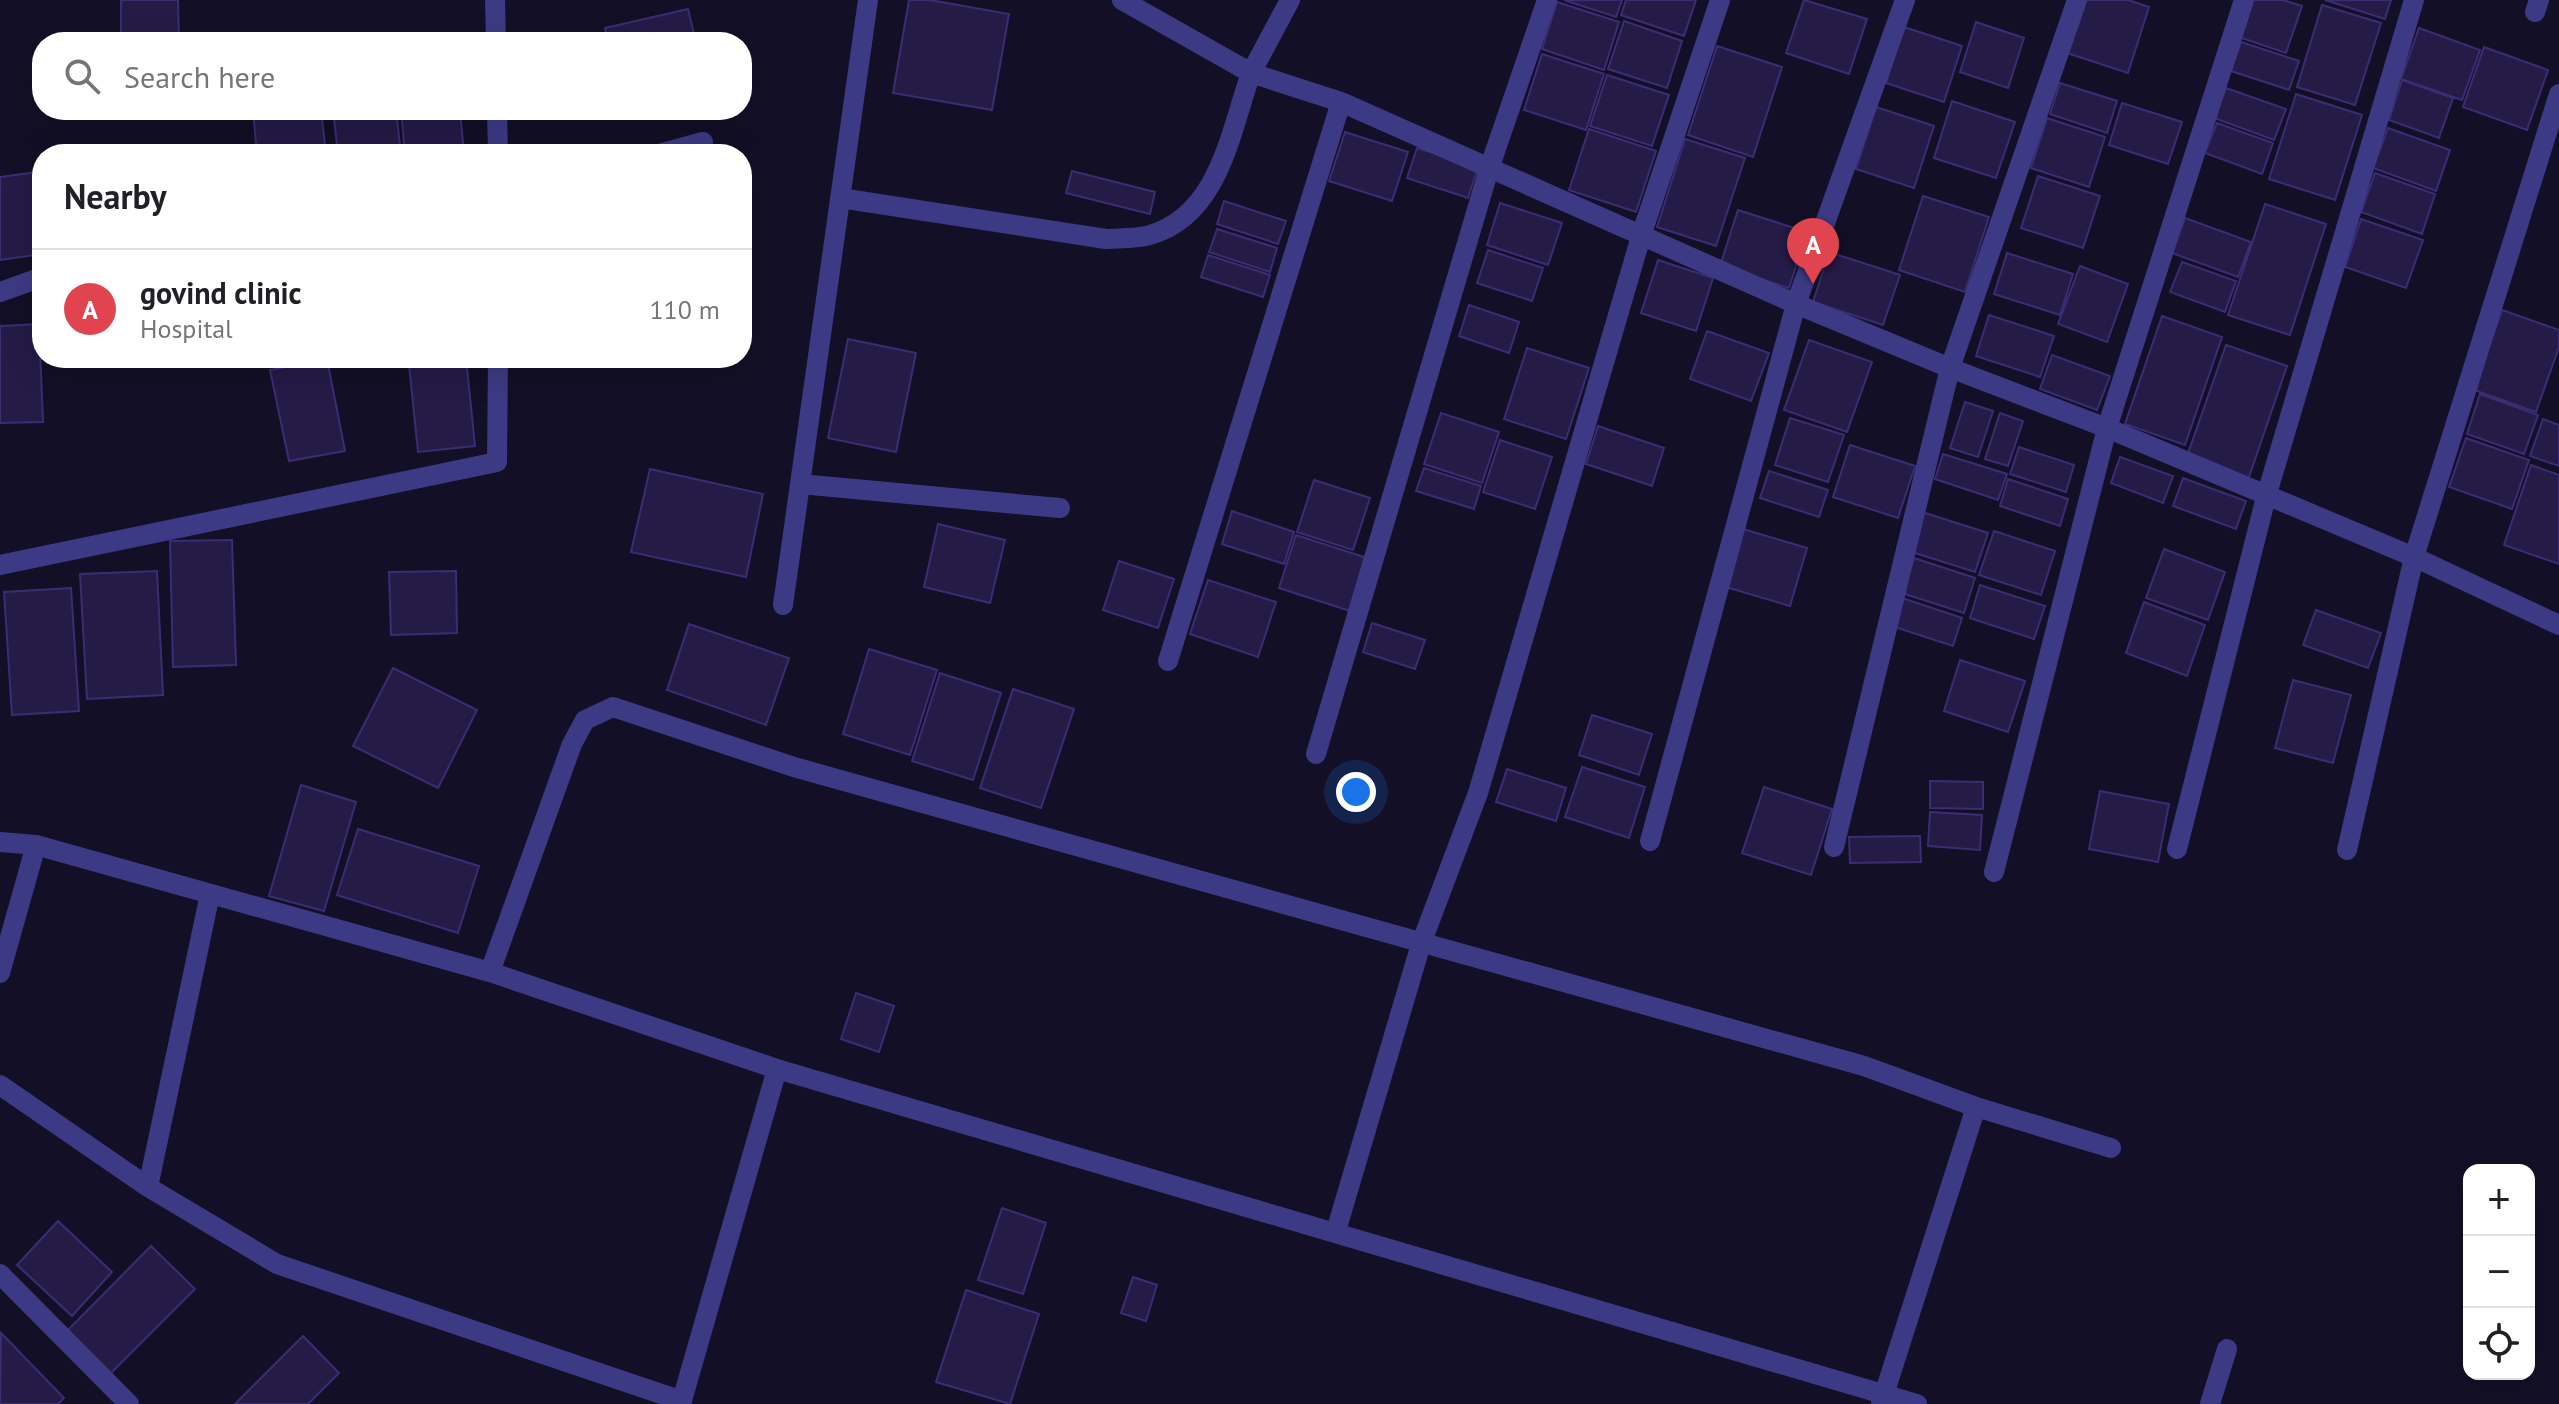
<!DOCTYPE html>
<meta charset="utf-8">
<style>
body{margin:0;font-family:"PT Sans",sans-serif;background:#f6f6f6;color:#202124}
.controls{position:absolute;right:24px;bottom:24px;display:grid;overflow:hidden;border-radius:16px;box-shadow:0 8px 32px #0002}
.controls button{width:72px;height:72px;display:grid;place-items:center;padding:0;border:0;border-bottom:2px solid #e0e0e0;background:#fff;color:#202124;font:40px sans-serif}
.you{position:absolute;left:1356px;top:792px;width:28px;height:28px;margin:-20px;border:6px solid #fff;border-radius:50%;background:#1a73e8;box-shadow:0 0 0 12px #1a73e833}
.badge{display:grid;place-items:center;width:52px;height:52px;border-radius:50%;background:#d93025;color:#fff;font-size:26px;font-weight:700}
.pin{position:absolute;translate:-50% -66px;filter:drop-shadow(0 2px 4px #0008)}
.pin::after{content:'';position:absolute;top:42px;width:28px;height:24px;background:inherit;clip-path:polygon(0 0,100% 0,50% 100%)}
.list{margin:0;padding:0;list-style:none}
h2{display:flex;justify-content:space-between;align-items:center;height:104px;margin:0;padding:0 32px;font-size:34px}
h2 small{font-size:26px;font-weight:400;color:#757577}
.list li{display:grid;grid-template-columns:52px 1fr auto;gap:24px;align-items:center;box-sizing:border-box;height:120px;padding:0 32px;border-top:2px solid #e0e0e0}
.list b{display:block;font-size:30px;white-space:nowrap}
.list p{margin:0;font-size:26px;white-space:nowrap;color:#757577}
.list em{font-size:26px;font-style:normal;color:#757577}
.icon{flex:none;width:44px;height:44px;fill:none;stroke:currentColor;stroke-width:2;stroke-linecap:round;stroke-linejoin:round}
.map{position:relative;flex:none;width:2559px;height:1404px;overflow:hidden}
.search{position:absolute;background:#fff;box-shadow:0 8px 32px #0002;left:32px;top:32px;width:720px;height:88px;display:flex;align-items:center;gap:20px;box-sizing:border-box;padding:0 28px;border-radius:32px;color:#757577;font-size:30px}
.panel{position:absolute;background:#fff;box-shadow:0 8px 32px #0002;left:32px;top:144px;width:720px;height:224px;border-radius:32px}
.map>svg:first-child{display:block}
</style>
<div class="map">
<svg width="2559" height="1404" viewBox="0 0 2559 1404">
<rect width="100%" height="100%" fill="#130f26"/>
<path fill="#241b47" stroke="#3b2d73" stroke-width="2" d="M 121,0 L 178,0 L 179,42 L 121,42 Z
M 909,0 L 930,0 L 1009,14 L 992,110 L 893,93 Z
M 1564,0 L 1622,0 L 1616,17 Z
M 1626,0 L 1696,0 L 1684,36 L 1621,15 Z
M 1804,0 L 1867,19 L 1849,74 L 1786,53 Z
M 2081,0 L 2128,0 L 2149,7 L 2128,73 L 2064,52 Z
M 2248,0 L 2283,0 L 2302,6 L 2286,53 L 2236,36 Z
M 2325,0 L 2391,0 L 2385,19 Z
M 1557,2 L 1619,22 L 1604,70 L 1542,49 Z
M 2322,5 L 2381,23 L 2355,105 L 2297,87 Z
M 688,9 L 696,42 L 608,42 L 605,28 Z
M 1624,21 L 1682,41 L 1667,88 L 1608,69 Z
M 1976,22 L 2024,38 L 2008,88 L 1960,72 Z
M 1904,27 L 1962,46 L 1944,102 L 1886,83 Z
M 2419,28 L 2480,50 L 2462,100 L 2401,79 Z
M 2241,42 L 2299,61 L 2289,90 L 2231,71 Z
M 1717,46 L 1782,67 L 1753,157 L 1688,135 Z
M 2484,47 L 2548,70 L 2527,130 L 2463,107 Z
M 1542,54 L 1604,74 L 1586,130 L 1524,110 Z
M 1607,75 L 1669,95 L 1652,146 L 1590,126 Z
M 2402,80 L 2453,98 L 2439,138 L 2389,120 Z
M 2060,83 L 2117,101 L 2107,133 L 2050,114 Z
M 2226,88 L 2286,109 L 2274,140 L 2214,118 Z
M 2296,94 L 2362,115 L 2335,200 L 2269,179 Z
M 1952,101 L 2015,122 L 1996,178 L 1934,158 Z
M 2122,103 L 2182,122 L 2168,164 L 2109,145 Z
M 1876,107 L 1934,126 L 1914,188 L 1856,169 Z
M 122,110 L 180,110 L 181,116 L 123,116 Z
M 253,110 L 321,110 L 326,154 L 257,154 Z
M 333,110 L 396,110 L 401,154 L 338,154 Z
M 401,110 L 460,110 L 464,154 L 405,154 Z
M 2047,118 L 2105,137 L 2089,187 L 2031,168 Z
M 2217,123 L 2273,143 L 2262,174 L 2205,153 Z
M 2388,128 L 2450,150 L 2436,191 L 2373,168 Z
M 1589,129 L 1656,151 L 1636,212 L 1569,190 Z
M 1345,132 L 1408,152 L 1392,201 L 1329,181 Z
M 1685,139 L 1745,158 L 1716,246 L 1657,227 Z
M 1417,148 L 1478,167 L 1468,198 L 1407,178 Z
M 1072,171 L 1155,192 L 1150,214 L 1066,193 Z
M 38,172 L 42,254 L 0,260 L 0,177 Z
M 2375,173 L 2435,194 L 2422,234 L 2361,212 Z
M 2038,176 L 2100,196 L 2083,248 L 2021,228 Z
M 1923,196 L 1989,217 L 1965,292 L 1899,270 Z
M 1224,201 L 1286,221 L 1278,244 L 1217,224 Z
M 1500,203 L 1562,223 L 1548,265 L 1487,245 Z
M 2265,204 L 2326,224 L 2290,335 L 2228,315 Z
M 1738,210 L 1807,232 L 1789,288 L 1720,266 Z
M 2185,218 L 2251,242 L 2238,277 L 2172,253 Z
M 2361,219 L 2423,240 L 2406,288 L 2345,267 Z
M 1217,229 L 1277,248 L 1270,272 L 1209,252 Z
M 1488,250 L 1543,268 L 1532,301 L 1477,283 Z
M 1829,252 L 1900,275 L 1883,325 L 1813,302 Z
M 2007,253 L 2073,274 L 2060,315 L 1994,294 Z
M 1208,255 L 1270,275 L 1263,297 L 1201,277 Z
M 1658,260 L 1713,278 L 1696,331 L 1641,313 Z
M 2182,262 L 2236,281 L 2225,312 L 2170,292 Z
M 2080,266 L 2128,284 L 2107,342 L 2058,324 Z
M 1469,305 L 1519,322 L 1509,353 L 1459,336 Z
M 2502,310 L 2559,330 L 2559,347 L 2536,412 L 2474,390 Z
M 1989,315 L 2054,336 L 2040,377 L 1976,356 Z
M 2162,316 L 2222,337 L 2185,445 L 2125,424 Z
M 39,324 L 43,422 L 0,423 L 0,326 Z
M 1707,331 L 1769,353 L 1751,401 L 1690,379 Z
M 848,339 L 916,353 L 896,452 L 828,438 Z
M 1809,340 L 1872,362 L 1847,432 L 1784,410 Z
M 2226,345 L 2287,366 L 2248,480 L 2186,459 Z
M 1527,348 L 1589,368 L 1566,439 L 1504,419 Z
M 2052,355 L 2110,376 L 2097,410 L 2040,389 Z
M 396,358 L 466,358 L 475,446 L 418,452 L 409,365 L 397,367 Z
M 327,359 L 345,451 L 289,461 L 270,370 Z
M 2480,394 L 2538,415 L 2524,454 L 2467,434 Z
M 1965,402 L 1993,411 L 1978,457 L 1950,448 Z
M 1441,413 L 1499,432 L 1482,483 L 1424,464 Z
M 2000,413 L 2023,421 L 2008,466 L 1985,459 Z
M 1790,418 L 1844,435 L 1828,482 L 1775,465 Z
M 2543,419 L 2559,425 L 2559,466 L 2530,456 Z
M 1598,426 L 1664,448 L 1652,486 L 1586,464 Z
M 2466,438 L 2529,460 L 2512,509 L 2449,487 Z
M 1500,440 L 1552,457 L 1535,509 L 1483,492 Z
M 1850,445 L 1915,466 L 1898,518 L 1833,497 Z
M 2019,447 L 2074,465 L 2066,492 L 2010,474 Z
M 1943,454 L 2007,474 L 1998,500 L 1935,479 Z
M 2120,457 L 2173,476 L 2163,503 L 2111,483 Z
M 2531,465 L 2559,475 L 2559,564 L 2504,545 Z
M 1424,468 L 1481,486 L 1474,509 L 1416,491 Z
M 650,469 L 763,494 L 746,577 L 631,552 Z
M 1769,471 L 1828,490 L 1819,517 L 1760,498 Z
M 2183,478 L 2246,501 L 2236,529 L 2173,506 Z
M 2008,479 L 2068,499 L 2060,526 L 2000,506 Z
M 1314,480 L 1370,498 L 1353,550 L 1297,532 Z
M 1232,511 L 1294,532 L 1284,564 L 1222,544 Z
M 1922,512 L 1988,533 L 1975,572 L 1909,551 Z
M 938,524 L 1005,540 L 990,603 L 924,587 Z
M 1743,529 L 1807,548 L 1790,606 L 1726,587 Z
M 1994,531 L 2055,551 L 2041,595 L 1979,575 Z
M 1296,535 L 1367,558 L 1350,611 L 1279,588 Z
M 232,540 L 236,665 L 173,667 L 170,541 Z
M 2164,549 L 2225,572 L 2208,620 L 2146,598 Z
M 1914,558 L 1975,578 L 1964,613 L 1902,593 Z
M 1119,561 L 1174,579 L 1158,628 L 1103,610 Z
M 157,571 L 163,695 L 87,699 L 80,574 Z
M 456,571 L 457,633 L 391,635 L 389,572 Z
M 1208,580 L 1276,602 L 1258,657 L 1190,634 Z
M 1980,585 L 2045,606 L 2034,639 L 1970,618 Z
M 71,588 L 79,711 L 12,715 L 4,592 Z
M 1902,598 L 1962,618 L 1953,646 L 1892,626 Z
M 2144,602 L 2205,625 L 2187,676 L 2126,653 Z
M 2316,610 L 2381,633 L 2368,668 L 2303,645 Z
M 1372,623 L 1425,640 L 1415,669 L 1363,652 Z
M 689,624 L 789,658 L 766,725 L 667,690 Z
M 869,649 L 937,670 L 910,755 L 843,734 Z
M 1960,660 L 2025,681 L 2008,732 L 1944,711 Z
M 393,668 L 477,710 L 438,788 L 353,746 Z
M 940,673 L 1001,693 L 973,780 L 912,761 Z
M 2293,680 L 2351,695 L 2333,763 L 2275,748 Z
M 1013,689 L 1074,709 L 1041,808 L 980,788 Z
M 1592,715 L 1652,734 L 1639,775 L 1579,755 Z
M 1582,767 L 1645,787 L 1629,838 L 1565,817 Z
M 1507,769 L 1566,788 L 1556,821 L 1496,802 Z
M 1930,781 L 1983,782 L 1983,809 L 1930,808 Z
M 301,785 L 356,802 L 324,911 L 269,896 Z
M 1764,787 L 1832,809 L 1811,875 L 1742,853 Z
M 2100,791 L 2169,804 L 2158,862 L 2089,849 Z
M 1930,812 L 1982,815 L 1980,850 L 1928,846 Z
M 358,829 L 479,866 L 458,933 L 337,895 Z
M 1920,836 L 1921,862 L 1850,863 L 1849,837 Z
M 856,993 L 894,1006 L 879,1052 L 841,1039 Z
M 1002,1208 L 1046,1223 L 1023,1294 L 978,1280 Z
M 58,1221 L 112,1272 L 72,1316 L 17,1265 Z
M 151,1246 L 195,1289 L 110,1374 L 67,1331 Z
M 1133,1277 L 1157,1285 L 1146,1321 L 1121,1313 Z
M 966,1290 L 1039,1314 L 1010,1404 L 936,1382 Z
M 1,1333 L 64,1398 L 58,1404 L 0,1404 Z
M 303,1336 L 339,1373 L 308,1404 L 235,1404 Z"/>
<g fill="none" stroke-linecap="round" stroke-linejoin="round">
<path stroke="#3d3a85" stroke-width="20" d="M 495,0 L 496,42
M 1122,0 L 1251,73 L 1290,0
M 2535,12 L 2539,0
M 497,110 L 498,154
M 659,154 L 703,142
M 840,198 L 1106,239 C 1120,238 1137,239 1150,235 C 1219,215 1230,133 1251,73 L 1341,102 L 1796,304 L 1950,368 L 2107,428 L 2414,557 L 2559,625
M 0,292 L 42,277
M 800,484 L 1060,508
M 0,565 L 497,462 L 498,358
M 783,605 L 868,0
M 1168,661 L 1341,102
M 1316,754 L 1489,169 L 1547,0
M 1650,841 L 1796,304 L 1905,0
M 0,842 L 36,845 L 490,972 L 777,1069 L 1917,1404
M 1834,847 L 1950,368 L 2077,0
M 2177,849 L 2266,497 L 2414,0
M 2347,850 L 2414,557 L 2559,94
M 1994,872 L 2107,428 L 2244,0
M 490,972 L 572,744 L 585,720 L 613,707 L 794,767 L 1864,1066 L 1976,1107 L 1881,1404
M 0,973 L 36,845
M 0,1085 L 148,1187 L 277,1264 L 682,1401
M 1976,1107 L 2111,1148
M 148,1187 L 210,894
M 1336,1231 L 1421,944 L 1478,793 L 1642,233 L 1720,0
M 0,1274 L 129,1404
M 681,1404 L 777,1069
M 2210,1404 L 2227,1349"/>
</g>
</svg>
<div class="controls">
<button>+</button>
<button>−</button>
<button><svg class="icon" aria-label="locate" viewBox="0 0 24 24"><circle cx="12" cy="12" r="6"/><path d="M12 2v4M12 18v4M2 12h4M18 12h4"/></svg></button>
</div>
<div class="you"></div>
<div class="pin badge" style="left:1813px;top:284px;background:#e0444e">A</div>
<div class="search"><svg class="icon" aria-label="search" viewBox="0 0 24 24"><circle cx="10" cy="10" r="6"/><path d="M15 15l6 6"/></svg>Search here</div>
<section class="panel">
<h2>Nearby<small></small></h2>
<ul class="list">
<li><span class="badge" style="background:#e0444e">A</span><div><b>govind clinic</b><p>Hospital</p></div><em>110 m</em></li>
</ul>
</section>
</div>
